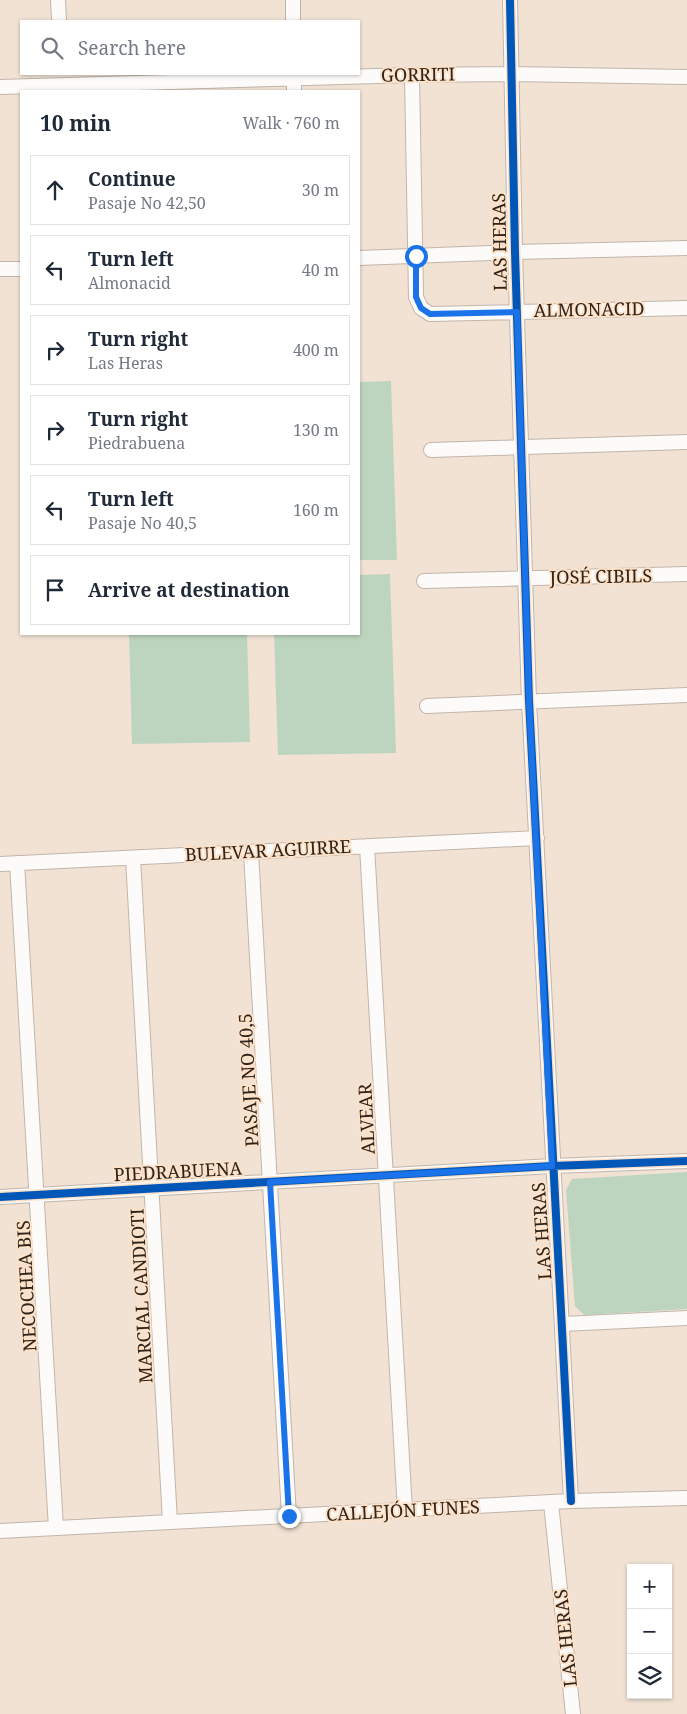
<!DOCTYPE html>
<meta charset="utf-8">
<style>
body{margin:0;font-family:"Noto Serif",serif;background:#f6f6f7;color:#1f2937}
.controls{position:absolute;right:15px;bottom:15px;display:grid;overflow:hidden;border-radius:0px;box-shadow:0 1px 4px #0004}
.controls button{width:45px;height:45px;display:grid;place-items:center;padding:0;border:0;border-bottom:1px solid #e0e1e3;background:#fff;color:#1f2937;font:25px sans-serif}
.stop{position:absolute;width:15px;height:15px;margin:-11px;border:4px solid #1a73e8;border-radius:50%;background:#fff}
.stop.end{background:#1a73e8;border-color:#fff;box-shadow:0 1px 5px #0008}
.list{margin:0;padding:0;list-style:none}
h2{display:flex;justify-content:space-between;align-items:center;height:65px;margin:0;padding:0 20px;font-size:21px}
h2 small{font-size:16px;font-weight:400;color:#747a83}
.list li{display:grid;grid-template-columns:32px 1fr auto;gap:15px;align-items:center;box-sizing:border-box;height:70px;margin:0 10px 10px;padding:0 10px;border:1px solid #e0e1e3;border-radius:0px}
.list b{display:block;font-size:19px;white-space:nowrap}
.list p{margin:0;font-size:16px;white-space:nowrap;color:#747a83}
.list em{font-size:16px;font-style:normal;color:#747a83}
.icon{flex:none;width:28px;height:28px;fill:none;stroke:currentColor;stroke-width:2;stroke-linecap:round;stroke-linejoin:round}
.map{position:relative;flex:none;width:687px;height:1714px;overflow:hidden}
.search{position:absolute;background:#fff;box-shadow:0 1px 4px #0004;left:20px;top:20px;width:340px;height:55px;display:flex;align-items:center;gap:12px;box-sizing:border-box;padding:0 18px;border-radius:0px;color:#747a83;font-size:19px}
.panel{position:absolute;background:#fff;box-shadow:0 1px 4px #0004;left:20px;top:90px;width:340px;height:545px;border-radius:0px}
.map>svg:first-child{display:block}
</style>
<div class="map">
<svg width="687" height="1714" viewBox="0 0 687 1714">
<rect width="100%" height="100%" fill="#f1e2d4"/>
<path fill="#bdd5bf" d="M 391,381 L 397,560 L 359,560 L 359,382 Z
M 390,574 L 396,753 L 278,755 L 274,634 L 359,634 L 359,575 Z
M 129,634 L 247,634 L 250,742 L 132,744 Z
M 687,1172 L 687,1309 L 584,1315 L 575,1306 L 566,1190 L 572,1179 Z"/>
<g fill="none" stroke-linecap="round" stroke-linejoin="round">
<defs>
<path id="minor" d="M 58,0 L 59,21
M 293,0 L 293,21
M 510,0 L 515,252 L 529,701 L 571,1501
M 294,74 L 294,91
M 412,75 L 416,297 L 421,308 L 430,314 L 687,308
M 0,87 L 412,75 L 512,74 L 687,77
M 359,258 L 515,252 L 687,248
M 0,269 L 21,269
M 431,450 L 687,442
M 424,581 L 687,574
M 427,706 L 687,695
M 367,846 L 405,1511
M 251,852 L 289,1516
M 133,858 L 170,1522
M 17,863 L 56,1528
M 0,864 L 537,838
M 0,1197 L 552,1166 L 687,1161
M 563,1324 L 687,1318
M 551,1503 L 573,1714
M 0,1531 L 571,1501 L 687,1498"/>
</defs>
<use href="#minor" stroke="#c1b5ab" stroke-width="16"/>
<use href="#minor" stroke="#fdfbf9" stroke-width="14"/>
<defs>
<path id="cycleway" d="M 510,0 L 515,252 L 529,701 L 571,1501
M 0,1197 L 552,1166 L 687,1161"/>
</defs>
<use href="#cycleway" stroke="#fde1c8" stroke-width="11"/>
<use href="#cycleway" stroke="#0057b8" stroke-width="8"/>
</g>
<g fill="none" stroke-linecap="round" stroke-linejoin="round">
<path stroke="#1a73e8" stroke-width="6" d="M 289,1516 L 270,1182 L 552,1166 L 529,701 L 517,312 L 430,314 L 421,308 L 416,297 L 416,256"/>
</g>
<g text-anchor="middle" stroke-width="4" stroke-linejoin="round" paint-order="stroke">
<g font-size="18" fill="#2e241b" stroke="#fde1c8">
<text transform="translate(418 75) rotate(-1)" y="6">GORRITI</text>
<text transform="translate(500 242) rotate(-91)" y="6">LAS HERAS</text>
<text transform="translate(589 310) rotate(-1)" y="6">ALMONACID</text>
<text transform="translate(601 577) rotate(-1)" y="6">JOSÉ CIBILS</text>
<text transform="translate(268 851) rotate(-3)" y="6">BULEVAR AGUIRRE</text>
<text transform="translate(249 1080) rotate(-93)" y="6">PASAJE NO 40,5</text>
<text transform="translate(367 1119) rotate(-93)" y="6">ALVEAR</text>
<text transform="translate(178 1172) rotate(-3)" y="6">PIEDRABUENA</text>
<text transform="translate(542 1231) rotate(-94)" y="6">LAS HERAS</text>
<text transform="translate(27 1286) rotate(-93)" y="6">NECOCHEA BIS</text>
<text transform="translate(142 1296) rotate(-93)" y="6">MARCIAL CANDIOTI</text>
<text transform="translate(403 1511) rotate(-3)" y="6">CALLEJÓN FUNES</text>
<text transform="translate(566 1638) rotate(-96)" y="6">LAS HERAS</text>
</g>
</g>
</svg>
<div class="controls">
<button>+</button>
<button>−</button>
<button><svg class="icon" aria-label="layers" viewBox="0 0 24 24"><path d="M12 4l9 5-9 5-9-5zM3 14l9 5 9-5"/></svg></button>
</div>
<div class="stop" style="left:416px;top:256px"></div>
<div class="stop end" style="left:289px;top:1516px"></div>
<div class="search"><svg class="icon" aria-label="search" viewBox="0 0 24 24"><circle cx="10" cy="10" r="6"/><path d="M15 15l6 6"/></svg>Search here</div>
<section class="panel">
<h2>10 min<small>Walk · 760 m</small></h2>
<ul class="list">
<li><svg class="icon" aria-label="ahead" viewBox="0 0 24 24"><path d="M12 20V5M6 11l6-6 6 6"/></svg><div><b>Continue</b><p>Pasaje No 42,50</p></div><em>30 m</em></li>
<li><svg class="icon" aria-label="left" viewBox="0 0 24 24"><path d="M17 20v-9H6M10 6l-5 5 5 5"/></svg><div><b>Turn left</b><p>Almonacid</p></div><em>40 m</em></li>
<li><svg class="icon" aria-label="right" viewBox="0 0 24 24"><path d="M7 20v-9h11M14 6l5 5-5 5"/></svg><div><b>Turn right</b><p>Las Heras</p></div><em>400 m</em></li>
<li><svg class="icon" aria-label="right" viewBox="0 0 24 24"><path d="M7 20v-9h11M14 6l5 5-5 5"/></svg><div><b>Turn right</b><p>Piedrabuena</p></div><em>130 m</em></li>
<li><svg class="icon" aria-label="left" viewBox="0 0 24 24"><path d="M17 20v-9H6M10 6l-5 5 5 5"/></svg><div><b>Turn left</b><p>Pasaje No 40,5</p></div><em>160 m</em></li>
<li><svg class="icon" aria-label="arrive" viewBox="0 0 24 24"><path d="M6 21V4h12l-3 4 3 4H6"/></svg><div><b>Arrive at destination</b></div></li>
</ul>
</section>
</div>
